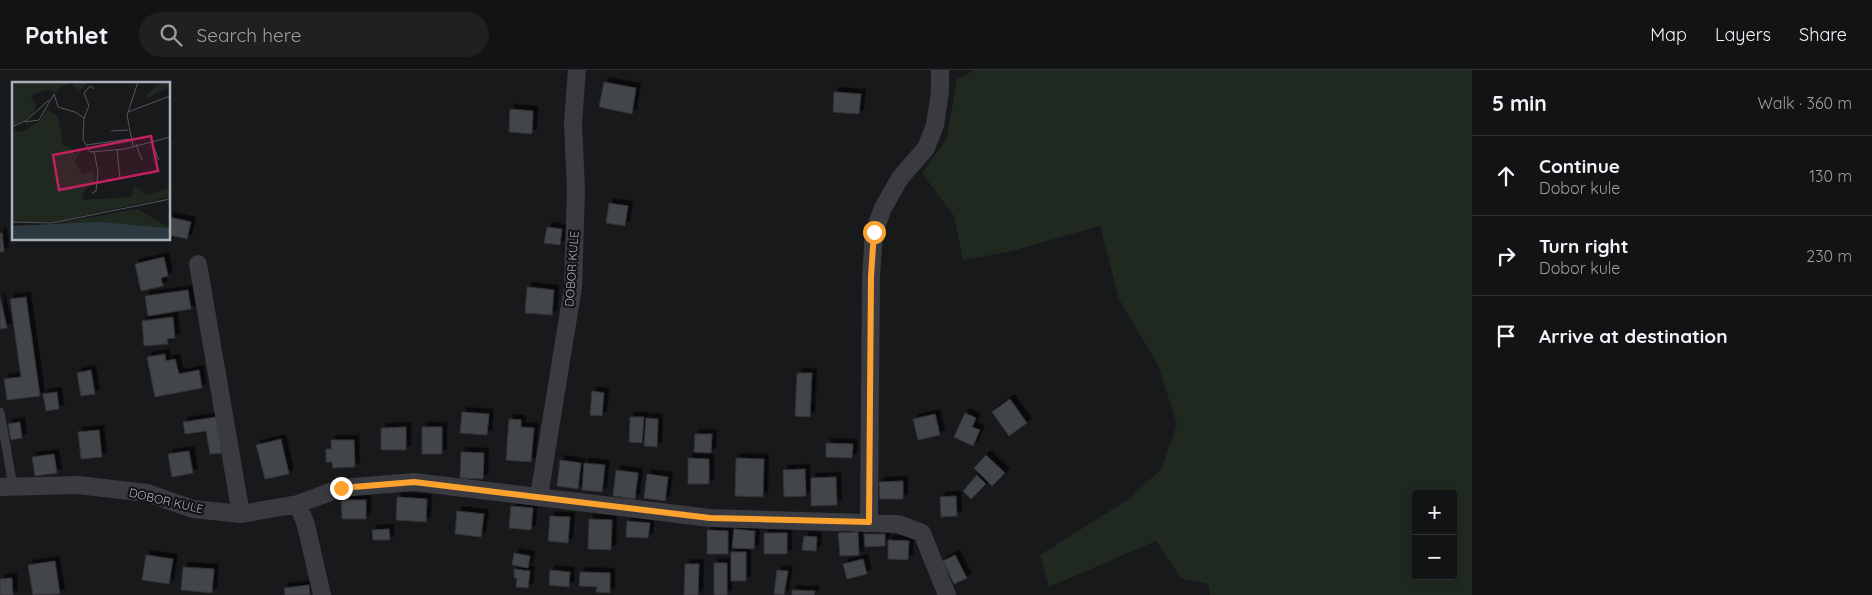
<!DOCTYPE html>
<meta charset="utf-8">
<style>
body{margin:0;font-family:Quicksand,sans-serif;background:#1f2022;color:#f1f3f6}
.controls{position:absolute;right:15px;bottom:15px;display:grid;overflow:hidden;border-radius:5px;box-shadow:0 2px 8px #0003}
.controls button{width:45px;height:45px;display:grid;place-items:center;padding:0;border:0;border-bottom:1px solid #313234;background:#121314;color:#f1f3f6;font:25px sans-serif}
.stop{position:absolute;width:15px;height:15px;margin:-11px;border:4px solid #fda22e;border-radius:50%;background:#fff}
.stop.end{background:#fda22e;border-color:#fff;box-shadow:0 1px 5px #0008}
.list{margin:0;padding:0;list-style:none}
h2{display:flex;justify-content:space-between;align-items:center;height:65px;margin:0;padding:0 20px;font-size:21px}
h2 small{font-size:16px;font-weight:400;color:#9c9ea0}
.list li{display:grid;grid-template-columns:32px 1fr auto;gap:15px;align-items:center;box-sizing:border-box;height:80px;padding:0 20px;border-top:1px solid #313234}
.list b{display:block;font-size:19px;white-space:nowrap}
.list p{margin:0;font-size:16px;white-space:nowrap;color:#9c9ea0}
.list em{font-size:16px;font-style:normal;color:#9c9ea0}
.icon{flex:none;width:28px;height:28px;fill:none;stroke:currentColor;stroke-width:2;stroke-linecap:round;stroke-linejoin:round}
.map{position:relative;flex:none;width:1472px;height:525px;overflow:hidden}
header{display:flex;align-items:center;gap:30px;box-sizing:border-box;height:70px;padding:0 25px;background:#121314;border-bottom:1px solid #313234}
header strong{font-size:24px}
nav{display:flex;gap:28px;margin-inline-start:auto;font-size:18px}
.search{width:350px;height:45px;background:#1f2022;display:flex;align-items:center;gap:12px;box-sizing:border-box;padding:0 18px;border-radius:28px;color:#9c9ea0;font-size:19px}
main{display:flex}
aside{flex:1;background:#121314}
.map>svg:first-child{display:block}
</style>
<header>
<strong>Pathlet</strong>
<div class="search"><svg class="icon" aria-label="search" viewBox="0 0 24 24"><circle cx="10" cy="10" r="6"/><path d="M15 15l6 6"/></svg>Search here</div>
<nav><a>Map</a><a>Layers</a><a>Share</a></nav>
</header>
<main>
<div class="map">
<svg width="1472" height="525" viewBox="0 0 1472 525">
<defs>
<filter id="shadow"><feDropShadow dx="4.5" dy="-4.5" stdDeviation="0" flood-color="#0009"/></filter>
</defs>
<rect width="100%" height="100%" fill="#18191b"/>
<path fill="#202920" fill-rule="evenodd" d="M 975,0 L 1472,0 L 1472,525 L 1210,525 L 1208,514 L 1181,508 L 1156,471 L 1049,517 L 1040,485 L 1129,429 L 1162,398 L 1177,354 L 1158,295 L 1119,229 L 1100,156 L 1008,182 L 963,190 L 954,146 L 922,103 L 947,68 L 957,9 ZM 1416,424 L 1453,424 L 1453,506 L 1416,506 Z"/>
<path fill="#424448" stroke="#323337" filter="url(#shadow)" d="M 604,12 L 636,18 L 632,44 L 599,37 Z
M 834,22 L 861,24 L 859,44 L 833,42 Z
M 510,39 L 533,41 L 532,64 L 509,62 Z
M 609,133 L 628,136 L 625,156 L 606,153 Z
M 169,147 L 191,152 L 187,169 L 169,165 Z
M 547,157 L 562,159 L 560,175 L 544,173 Z
M 0,163 L 2,163 L 4,182 L 0,182 Z
M 164,187 L 168,206 L 161,208 L 163,216 L 141,221 L 135,194 Z
M 527,217 L 554,220 L 552,245 L 525,243 Z
M 188,220 L 191,239 L 148,246 L 145,226 Z
M 0,227 L 7,258 L 0,259 Z
M 26,227 L 40,326 L 7,330 L 4,309 L 21,307 L 10,229 Z
M 173,247 L 175,268 L 167,269 L 168,274 L 144,276 L 142,251 Z
M 165,284 L 166,291 L 175,289 L 179,304 L 199,300 L 202,318 L 155,327 L 147,287 Z
M 91,300 L 95,324 L 81,326 L 77,303 Z
M 797,303 L 812,303 L 810,347 L 795,346 Z
M 592,321 L 604,323 L 602,346 L 590,345 Z
M 57,322 L 59,339 L 46,341 L 43,324 Z
M 1010,329 L 1027,353 L 1009,366 L 992,342 Z
M 462,342 L 489,344 L 487,365 L 460,363 Z
M 965,343 L 976,348 L 972,357 L 980,360 L 973,376 L 954,367 Z
M 935,344 L 940,365 L 918,370 L 913,349 Z
M 217,347 L 222,383 L 210,384 L 206,361 L 185,364 L 183,352 Z
M 630,347 L 644,347 L 642,373 L 629,372 Z
M 646,348 L 658,349 L 657,377 L 644,376 Z
M 509,349 L 521,350 L 521,357 L 534,358 L 531,392 L 506,390 Z
M 20,352 L 22,368 L 11,370 L 8,354 Z
M 406,357 L 406,380 L 381,380 L 381,358 Z
M 422,357 L 442,357 L 442,384 L 422,384 Z
M 99,360 L 102,387 L 81,389 L 78,362 Z
M 695,364 L 712,364 L 711,383 L 694,382 Z
M 281,369 L 289,404 L 265,409 L 256,375 Z
M 331,370 L 354,370 L 355,397 L 333,398 L 332,392 L 326,392 L 326,379 L 331,379 Z
M 826,373 L 853,374 L 852,388 L 826,387 Z
M 189,381 L 193,403 L 172,407 L 168,384 Z
M 461,382 L 484,383 L 483,409 L 460,408 Z
M 54,384 L 57,403 L 35,406 L 32,387 Z
M 986,385 L 1005,403 L 992,416 L 974,398 Z
M 688,388 L 709,389 L 709,414 L 688,414 Z
M 736,388 L 764,389 L 763,427 L 735,426 Z
M 560,390 L 581,393 L 578,419 L 557,416 Z
M 584,393 L 605,395 L 602,422 L 582,420 Z
M 805,399 L 806,426 L 784,427 L 783,400 Z
M 616,400 L 638,403 L 635,429 L 613,426 Z
M 647,404 L 668,407 L 665,431 L 644,428 Z
M 977,405 L 986,414 L 971,429 L 963,421 Z
M 836,407 L 837,435 L 811,436 L 811,408 Z
M 903,411 L 903,429 L 880,429 L 879,412 Z
M 956,426 L 957,446 L 941,447 L 940,427 Z
M 397,427 L 427,429 L 426,452 L 396,450 Z
M 341,430 L 366,430 L 366,449 L 342,449 Z
M 511,436 L 533,438 L 531,460 L 509,458 Z
M 457,441 L 484,444 L 481,467 L 455,464 Z
M 550,446 L 570,447 L 568,473 L 548,471 Z
M 589,449 L 612,450 L 611,480 L 588,479 Z
M 627,451 L 650,453 L 648,468 L 626,467 Z
M 389,459 L 390,470 L 373,470 L 372,460 Z
M 734,459 L 755,461 L 754,479 L 732,478 Z
M 707,460 L 728,461 L 728,484 L 707,484 Z
M 858,462 L 859,485 L 840,486 L 838,463 Z
M 764,463 L 787,463 L 787,484 L 764,484 Z
M 864,464 L 885,464 L 885,476 L 865,477 Z
M 804,466 L 817,467 L 816,481 L 802,480 Z
M 888,470 L 909,471 L 908,490 L 888,489 Z
M 731,482 L 746,482 L 746,511 L 731,511 Z
M 514,483 L 530,486 L 528,498 L 512,495 Z
M 146,485 L 173,489 L 169,514 L 142,510 Z
M 955,485 L 967,508 L 954,514 L 943,491 Z
M 863,489 L 867,504 L 847,509 L 843,494 Z
M 55,491 L 60,524 L 33,525 L 28,495 Z
M 714,493 L 727,493 L 727,525 L 714,525 Z
M 685,494 L 699,494 L 698,525 L 684,525 Z
M 183,497 L 214,499 L 212,523 L 181,520 Z
M 514,499 L 530,501 L 528,518 L 516,517 L 517,508 L 514,508 Z
M 550,500 L 570,502 L 569,517 L 549,515 Z
M 777,500 L 788,501 L 784,525 L 774,524 Z
M 580,502 L 610,503 L 610,523 L 596,522 L 597,517 L 579,516 Z
M 12,508 L 13,525 L 0,525 L 0,509 Z
M 309,515 L 310,525 L 285,525 L 284,518 Z
M 792,520 L 815,521 L 814,525 L 792,525 Z"/>
<g fill="none" stroke-linecap="round" stroke-linejoin="round">
<path stroke="#393b40" stroke-width="9" d="M 0,342 L 13,416"/>
<path stroke="#393b40" stroke-width="18" d="M 198,194 L 241,444
M 0,417 L 78,415 L 147,423 L 193,439 L 241,444 L 298,434 L 341,418 L 414,412 L 710,448 L 898,454 L 922,463 L 947,525
M 539,426 L 573,217 L 576,120 L 573,53 L 577,0
M 298,434 L 306,455 L 322,525
M 869,452 L 871,206 L 874,162 L 883,138 L 900,108 L 926,78 L 935,55 L 940,22 L 940,0"/>
</g>
<g fill="none" stroke-linecap="round" stroke-linejoin="round">
<path stroke="#fda22e" stroke-width="6" d="M 341,418 L 414,412 L 710,448 L 869,452 L 871,206 L 874,162"/>
</g>
<g text-anchor="middle" stroke-width="4.5" stroke-linejoin="round" paint-order="stroke">
<g font-size="12" fill="#aab1bb" stroke="#131316">
<text transform="translate(572 199) rotate(-86)" y="4">DOBOR KULE</text>
<text transform="translate(166 431) rotate(13)" y="4">DOBOR KULE</text>
</g>
</g>
<g transform="translate(12 12)">
<rect width="158" height="158" fill="#18191b"/>
<path d="M 0,0 L 76,0 L 68,8 L 62,5 L 61,0 L 48,5 L 43,11 L 36,8 L 21,12 L 19,17 L 24,22 L 21,33 L 0,45 ZM 150,0 L 157,0 L 157,5 L 135,16 L 133,14 ZM 35,28 L 46,34 L 51,63 L 58,64 L 62,72 L 69,68 L 63,80 L 70,93 L 79,89 L 83,94 L 82,101 L 72,108 L 70,118 L 120,115 L 121,103 L 134,113 L 157,106 L 157,115 L 43,140 L 0,140 L 0,48 L 10,50 L 28,39 ZM 125,127 L 158,146 L 90,140 L 37,144 L 0,144 L 41,142 Z" fill="#202920"/>
<path d="M 90,140 L 157,146 L 157,157 L 0,157 L 0,144 Z" fill="#2d3940"/>
<path fill="none" stroke="#52565b" stroke-width="1" d="M 116,30 L 158,14M 72,36 L 77,24 L 72,11 L 78,4 L 82,7M 13,40 L 27,38 L 42,12 L 46,25 L 63,30 L 72,36 L 71,57 L 78,70 L 113,67 L 158,55M 0,45 L 15,38 L 37,18M 99,49 L 116,48M 140,61 L 147,78M 124,62 L 130,78M 74,63 L 117,57M 121,64 L 115,33 L 126,0M 105,67 L 108,97M 80,111 L 84,109 L 86,89 L 82,70M 0,140 L 40,141 L 158,117"/>
<path fill="#c12060" fill-opacity="0.15" stroke="#c12060" stroke-width="2.5" d="M 139,54 L 146,89 L 47,108 L 41,73 Z"/>
<rect width="158" height="158" fill="none" stroke="#aab1bb" stroke-width="2.5"/>
</g>
</svg>
<div class="controls">
<button>+</button>
<button>−</button>
</div>
<div class="stop" style="left:874px;top:162px"></div>
<div class="stop end" style="left:341px;top:418px"></div>
</div>
<aside>
<h2>5 min<small>Walk · 360 m</small></h2>
<ul class="list">
<li><svg class="icon" aria-label="ahead" viewBox="0 0 24 24"><path d="M12 20V5M6 11l6-6 6 6"/></svg><div><b>Continue</b><p>Dobor kule</p></div><em>130 m</em></li>
<li><svg class="icon" aria-label="right" viewBox="0 0 24 24"><path d="M7 20v-9h11M14 6l5 5-5 5"/></svg><div><b>Turn right</b><p>Dobor kule</p></div><em>230 m</em></li>
<li><svg class="icon" aria-label="arrive" viewBox="0 0 24 24"><path d="M6 21V4h12l-3 4 3 4H6"/></svg><div><b>Arrive at destination</b></div></li>
</ul>
</aside>
</main>
